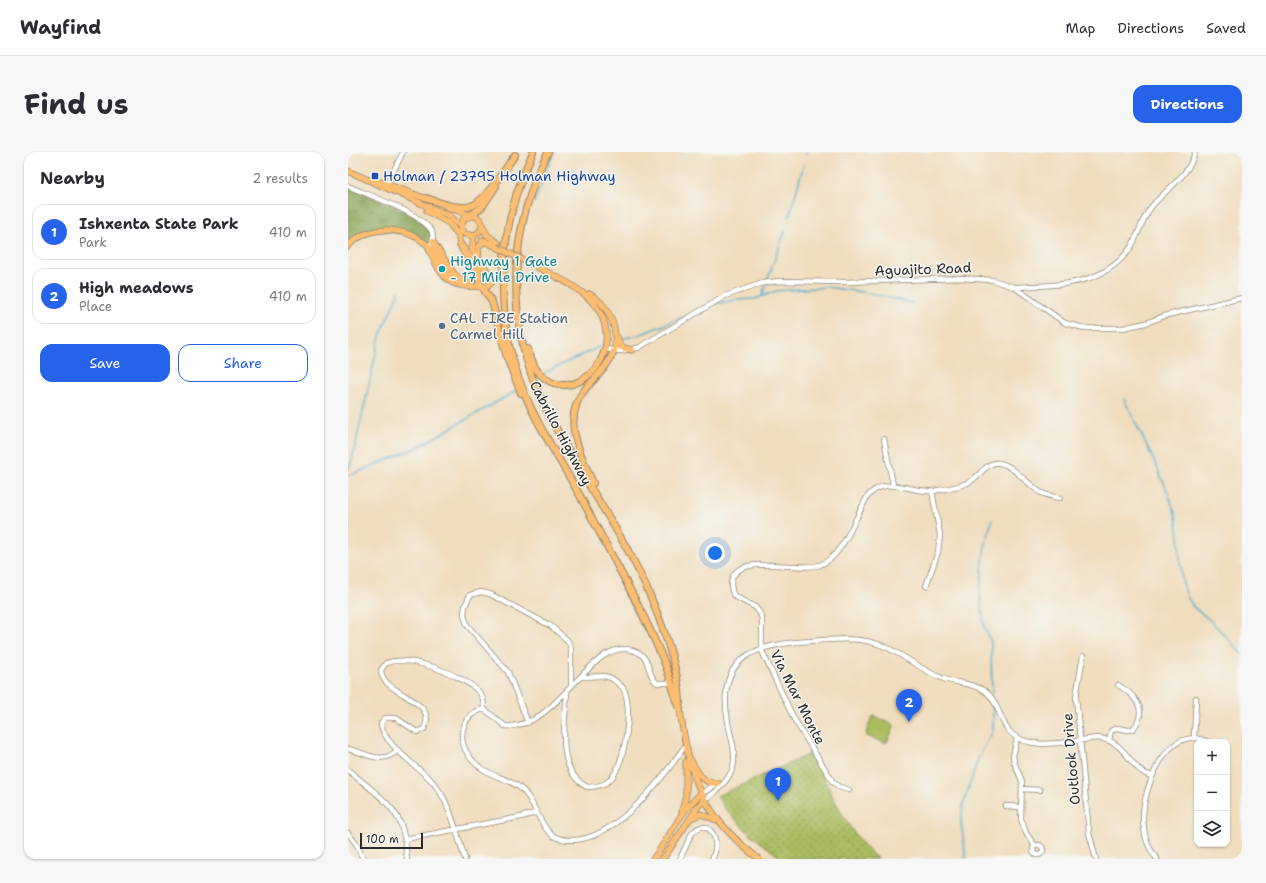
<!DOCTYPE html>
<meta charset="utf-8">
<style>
body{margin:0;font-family:"Shantell Sans",sans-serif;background:#f7f7f7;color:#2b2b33}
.controls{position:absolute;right:12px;bottom:12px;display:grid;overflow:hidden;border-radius:8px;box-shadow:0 1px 3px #0004}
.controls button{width:36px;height:36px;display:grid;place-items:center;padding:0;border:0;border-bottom:1px solid #e1e1e2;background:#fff;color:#2b2b33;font:20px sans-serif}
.scale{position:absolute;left:12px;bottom:10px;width:63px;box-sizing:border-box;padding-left:4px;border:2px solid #2b2b2b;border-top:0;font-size:11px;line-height:14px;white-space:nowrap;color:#2b2b2b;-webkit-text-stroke:3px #f6f6f2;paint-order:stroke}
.you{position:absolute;left:367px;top:401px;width:14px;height:14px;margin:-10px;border:3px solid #fff;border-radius:50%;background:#1a73e8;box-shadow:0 0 0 6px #1a73e833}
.badge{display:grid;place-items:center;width:26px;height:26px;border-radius:50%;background:#2563eb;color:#fff;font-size:13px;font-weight:700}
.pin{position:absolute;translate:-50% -33px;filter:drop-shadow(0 1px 2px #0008)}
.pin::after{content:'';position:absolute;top:21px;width:14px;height:12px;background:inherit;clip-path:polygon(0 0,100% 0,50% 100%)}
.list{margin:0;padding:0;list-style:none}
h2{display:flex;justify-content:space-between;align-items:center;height:52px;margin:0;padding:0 16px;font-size:17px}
h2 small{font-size:13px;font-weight:400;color:#7c7c81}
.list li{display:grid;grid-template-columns:26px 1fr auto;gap:12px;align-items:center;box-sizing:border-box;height:56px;margin:0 8px 8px;padding:0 8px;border:1px solid #e1e1e2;border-radius:12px}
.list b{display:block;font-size:15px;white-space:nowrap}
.list p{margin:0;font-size:13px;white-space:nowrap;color:#7c7c81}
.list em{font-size:13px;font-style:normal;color:#7c7c81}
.actions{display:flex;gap:8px;padding:12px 16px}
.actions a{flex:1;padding:9px 0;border:1px solid #2563eb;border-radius:12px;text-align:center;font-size:14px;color:#2563eb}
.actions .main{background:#2563eb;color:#fff}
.icon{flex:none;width:22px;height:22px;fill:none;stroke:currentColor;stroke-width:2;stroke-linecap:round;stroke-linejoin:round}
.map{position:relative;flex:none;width:894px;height:707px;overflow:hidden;border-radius:12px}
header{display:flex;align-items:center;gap:24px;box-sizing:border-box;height:56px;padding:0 20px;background:#fff;border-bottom:1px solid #e1e1e2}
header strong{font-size:19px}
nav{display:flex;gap:22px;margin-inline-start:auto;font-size:14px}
.intro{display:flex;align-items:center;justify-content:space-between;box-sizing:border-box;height:96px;padding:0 24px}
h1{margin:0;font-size:28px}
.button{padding:10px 18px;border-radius:12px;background:#2563eb;color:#fff;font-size:14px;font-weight:700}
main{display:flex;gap:24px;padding:0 24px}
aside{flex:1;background:#fff;border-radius:12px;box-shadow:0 1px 3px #0004}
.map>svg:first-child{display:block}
</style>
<header>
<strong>Wayfind</strong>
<nav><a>Map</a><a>Directions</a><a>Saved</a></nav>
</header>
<div class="intro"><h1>Find us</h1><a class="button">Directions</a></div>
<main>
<aside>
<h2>Nearby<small>2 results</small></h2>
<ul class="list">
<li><span class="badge">1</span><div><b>Ishxenta State Park</b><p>Park</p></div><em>410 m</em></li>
<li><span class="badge">2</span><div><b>High meadows</b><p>Place</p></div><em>410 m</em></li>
</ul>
<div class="actions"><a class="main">Save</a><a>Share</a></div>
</aside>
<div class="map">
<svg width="894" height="707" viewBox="0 0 894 707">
<defs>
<pattern id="forest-crowns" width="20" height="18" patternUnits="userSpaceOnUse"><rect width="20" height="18" fill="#88a456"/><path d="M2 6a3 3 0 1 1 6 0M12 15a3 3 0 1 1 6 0" fill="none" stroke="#6f8647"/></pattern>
<pattern id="park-dots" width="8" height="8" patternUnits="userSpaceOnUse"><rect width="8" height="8" fill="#abbc5f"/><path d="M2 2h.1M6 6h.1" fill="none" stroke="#8b994f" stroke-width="1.8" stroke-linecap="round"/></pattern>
</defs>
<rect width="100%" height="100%" fill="#f6f6f2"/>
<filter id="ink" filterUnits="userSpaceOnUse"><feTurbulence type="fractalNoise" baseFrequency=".025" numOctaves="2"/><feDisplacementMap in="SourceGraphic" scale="8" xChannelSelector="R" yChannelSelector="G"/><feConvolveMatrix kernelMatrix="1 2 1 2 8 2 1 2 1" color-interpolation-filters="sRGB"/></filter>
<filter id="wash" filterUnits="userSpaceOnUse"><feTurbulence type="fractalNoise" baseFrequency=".012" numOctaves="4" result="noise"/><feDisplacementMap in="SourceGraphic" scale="16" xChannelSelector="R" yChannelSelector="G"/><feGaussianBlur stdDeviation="0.9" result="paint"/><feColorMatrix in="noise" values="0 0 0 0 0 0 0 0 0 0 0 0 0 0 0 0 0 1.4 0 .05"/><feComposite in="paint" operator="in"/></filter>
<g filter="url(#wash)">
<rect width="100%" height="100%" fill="#f0ddbe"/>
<path fill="#abbc5f" stroke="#6b7445" d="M 527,564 L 545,572 L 546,575 L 539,590 L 537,591 L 519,584 L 518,581 L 524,565 Z"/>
<path fill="url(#forest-crowns)" stroke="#5a6840" d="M 0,34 L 67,64 L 85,83 L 80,94 L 63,83 L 28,78 L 0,94 Z"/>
<path fill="url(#park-dots)" stroke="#6b7445" d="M 464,601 C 481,636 500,683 530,707 L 434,707 L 402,682 L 378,658 L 369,644 Z"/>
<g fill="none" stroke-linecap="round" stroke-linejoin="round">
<path stroke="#49a7c8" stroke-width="1.5" d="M 458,2 L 458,0
M 186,51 L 206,0
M 441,65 L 456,12
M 420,126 L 437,79
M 414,143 L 418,134
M 367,152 L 388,148 L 407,147 L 428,139 L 479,135 L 521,141 L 564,151
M 274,187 L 293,182 L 341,163
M 196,221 L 255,193
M 776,247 C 794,285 814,321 827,361 C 836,391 826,426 844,453 C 847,458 854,461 858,465 C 871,476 882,489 894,502
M 0,317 L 4,308 L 32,184 L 51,139
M 0,324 L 68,296 L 168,239
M 644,541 L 643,490 L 636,475 L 632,440 L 636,399 L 644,368
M 455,706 L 457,707
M 618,707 L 613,670 L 615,653 L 630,607 L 645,579 L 645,553"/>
</g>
</g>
<g filter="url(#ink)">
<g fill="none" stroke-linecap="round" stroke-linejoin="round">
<defs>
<path id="minor" d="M 39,32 L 55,0
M 0,34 C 22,44 71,60 84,79 L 85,87 L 83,92
M 666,135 C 709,133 756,135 783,95 C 791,82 794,66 804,54 C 819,36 841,24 847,0
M 257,197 L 272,199 L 290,196 L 377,144 L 415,131 L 431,129 L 497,130 L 612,126 L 645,128 L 666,135 L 717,171 L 736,176 L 775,176 L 798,171 L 819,163 L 894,146
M 536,287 L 545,333
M 578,434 L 590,400 L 592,383 L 584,339
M 735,504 L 728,545 L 741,681 L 748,707
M 219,541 C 217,572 207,618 239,635 C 247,635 256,633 262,628 C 277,613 286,554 275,536 C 272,532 267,529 263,526 C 252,521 244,526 233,525
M 136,557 C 126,559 119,565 116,574 C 109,592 122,610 138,619 C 148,625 160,627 171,635 C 187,647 189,671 205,684 C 255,707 315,626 337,594
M 136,557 L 157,574 C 213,579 245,475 291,501 C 303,508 299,523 309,531 L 323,531
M 180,571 L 160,520 L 119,473 L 116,462 L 117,454 L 122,443 L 133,440 L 142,442 L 203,474 L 219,488 L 222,493 L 223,498 L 223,534
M 669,586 L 665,604 L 666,610 L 674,629 L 673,667 L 678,681 L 687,694
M 846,586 L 848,546
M 761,588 L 763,579 L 769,576 L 780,578 L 785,577 C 801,558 787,543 770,533
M 0,597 C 20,601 32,614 50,598
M 0,618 C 18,634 45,650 53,673 C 57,684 58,696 59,707
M 674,637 L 692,638
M 501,638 L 491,635 L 485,630 L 446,567 L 414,499 L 414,467 L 412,461 L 407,455 L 386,444 C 383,438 382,433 384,427 C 391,401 451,420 472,413 C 493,405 504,374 514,355 C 517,350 518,344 524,340 C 543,325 564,341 585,339 C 597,337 613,335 623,329 C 631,324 638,312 647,311 C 661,308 680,333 692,340 C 698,343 705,345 712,346
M 353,642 L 370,631
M 357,648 C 368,640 381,629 385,615 C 389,601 382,583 380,570 C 367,503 409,492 464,489 C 498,486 522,484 551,502 C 566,511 580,521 596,527 C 609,531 625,531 637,539 C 648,547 651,563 658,575 C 676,603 723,588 751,586 C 781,591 780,617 803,624
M 658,654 L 672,655
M 0,681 L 9,693 L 15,707
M 57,687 L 173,665 L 187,661
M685 698a5 5 0 1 1 10 0a5 5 0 1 1-10 0Z
M 117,707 C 108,680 103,650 83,628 C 70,615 33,590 33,571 L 37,566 L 48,566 L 69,580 L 76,577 C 92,547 33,543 33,518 L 38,511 C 60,502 116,523 131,540 C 135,544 136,551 136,557
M 332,707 L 343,683 C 358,662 375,687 364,707
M 809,707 C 799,695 795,679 795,664 C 796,634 820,570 860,590"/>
<path id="major" d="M 0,19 L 102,64 L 113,75
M 24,27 L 82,48
M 97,54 L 122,63
M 79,59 L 101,71 L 111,84
M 134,71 L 133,78 L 126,84 L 117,82 L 113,75 L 116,66 L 127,63 L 132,68 L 139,83 L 150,91
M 134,88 L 149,95
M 85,90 L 107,123 L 116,128
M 0,94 C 24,69 66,75 87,101 C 94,109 96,120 104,127 C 110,132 117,133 123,128 L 126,122 C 123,106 105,94 113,77
M 81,97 C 95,130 103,137 140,134 L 144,130 L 142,123 L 124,98 L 126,84
M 131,108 L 130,95 L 137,89
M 179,110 C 215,129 267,146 257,197
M 241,142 C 261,152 271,177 266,199
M 269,185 L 273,195 L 284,198
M 332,557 C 340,624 355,665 411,707
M 342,607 C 348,618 355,633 370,631
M 334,659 L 338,643 L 338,610
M 343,666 L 353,662 L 368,668
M 305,707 C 322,686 332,658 353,642
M 315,707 L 351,653 L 357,648"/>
<path id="highway" d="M 185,0 C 147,80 144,174 182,254 C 199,290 221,322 239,357 C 265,406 293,455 314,505 C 322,522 325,540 332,557
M 200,0 C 160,78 157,172 195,251 C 229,323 281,385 309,461 C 320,489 331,521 332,551
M 78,46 C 91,50 108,58 123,54 C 136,51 158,15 167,3
M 123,63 L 134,55 L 148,34
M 112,92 L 131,118 L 131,130 L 144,150 L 159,206 L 173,241
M 180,197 C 183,206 185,215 192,222 C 217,247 250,225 257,197
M 245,331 C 232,300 212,267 238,236 C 249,224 260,214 266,199"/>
</defs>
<use href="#minor" stroke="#8e8474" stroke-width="6"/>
<use href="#major" stroke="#8e8474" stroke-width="7"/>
<use href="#highway" stroke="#8e8474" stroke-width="8"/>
<use href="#minor" stroke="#fff" stroke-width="4.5"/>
<use href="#major" stroke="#fcbd6f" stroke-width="5.5"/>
<use href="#highway" stroke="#fcbd6f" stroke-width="6"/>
<defs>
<path id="major-bridge" d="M 149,95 L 179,110"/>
</defs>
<use href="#major-bridge" stroke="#8e8474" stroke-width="7" stroke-linecap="butt"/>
<use href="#major-bridge" stroke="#fcbd6f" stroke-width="5.5"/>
</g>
</g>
<rect fill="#1a4fb4" stroke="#f6f6f2" stroke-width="1.5" x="23" y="20" width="8" height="8" rx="2"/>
<circle fill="#0f9aa8" stroke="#f6f6f2" stroke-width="1.5" cx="94" cy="117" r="4"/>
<circle fill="#5c6f8a" stroke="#f6f6f2" stroke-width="1.5" cx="94" cy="174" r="4"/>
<g text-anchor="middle" stroke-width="3" stroke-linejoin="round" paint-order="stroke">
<g font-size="14" fill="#164399" stroke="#f6f6f2" text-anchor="start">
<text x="35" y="29">Holman / 23795 Holman Highway</text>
</g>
<g font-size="14" fill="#0d838f" stroke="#f6f6f2" text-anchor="start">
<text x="102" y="114">Highway 1 Gate<tspan x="102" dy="16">- 17 Mile Drive</tspan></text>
</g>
<g font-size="14" fill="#2b2b2b" stroke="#f6f6f2">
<text transform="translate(575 117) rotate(-2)" y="5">Aguajito Road</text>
<text transform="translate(213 281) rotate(62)" y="5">Cabrillo Highway</text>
<text transform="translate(450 545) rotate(63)" y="5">Via Mar Monte</text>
<text transform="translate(723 607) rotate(-95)" y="5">Outlook Drive</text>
</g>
<g font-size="14" fill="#4e5e75" stroke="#f6f6f2" text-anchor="start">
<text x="102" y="171">CAL FIRE Station<tspan x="102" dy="16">Carmel Hill</tspan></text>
</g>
</g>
</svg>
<div class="controls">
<button>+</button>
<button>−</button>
<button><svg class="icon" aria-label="layers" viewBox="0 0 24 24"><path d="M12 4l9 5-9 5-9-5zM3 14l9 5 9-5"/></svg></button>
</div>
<div class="scale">100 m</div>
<div class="you"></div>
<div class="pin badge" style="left:430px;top:649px">1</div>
<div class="pin badge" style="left:561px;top:570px">2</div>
</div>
</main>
